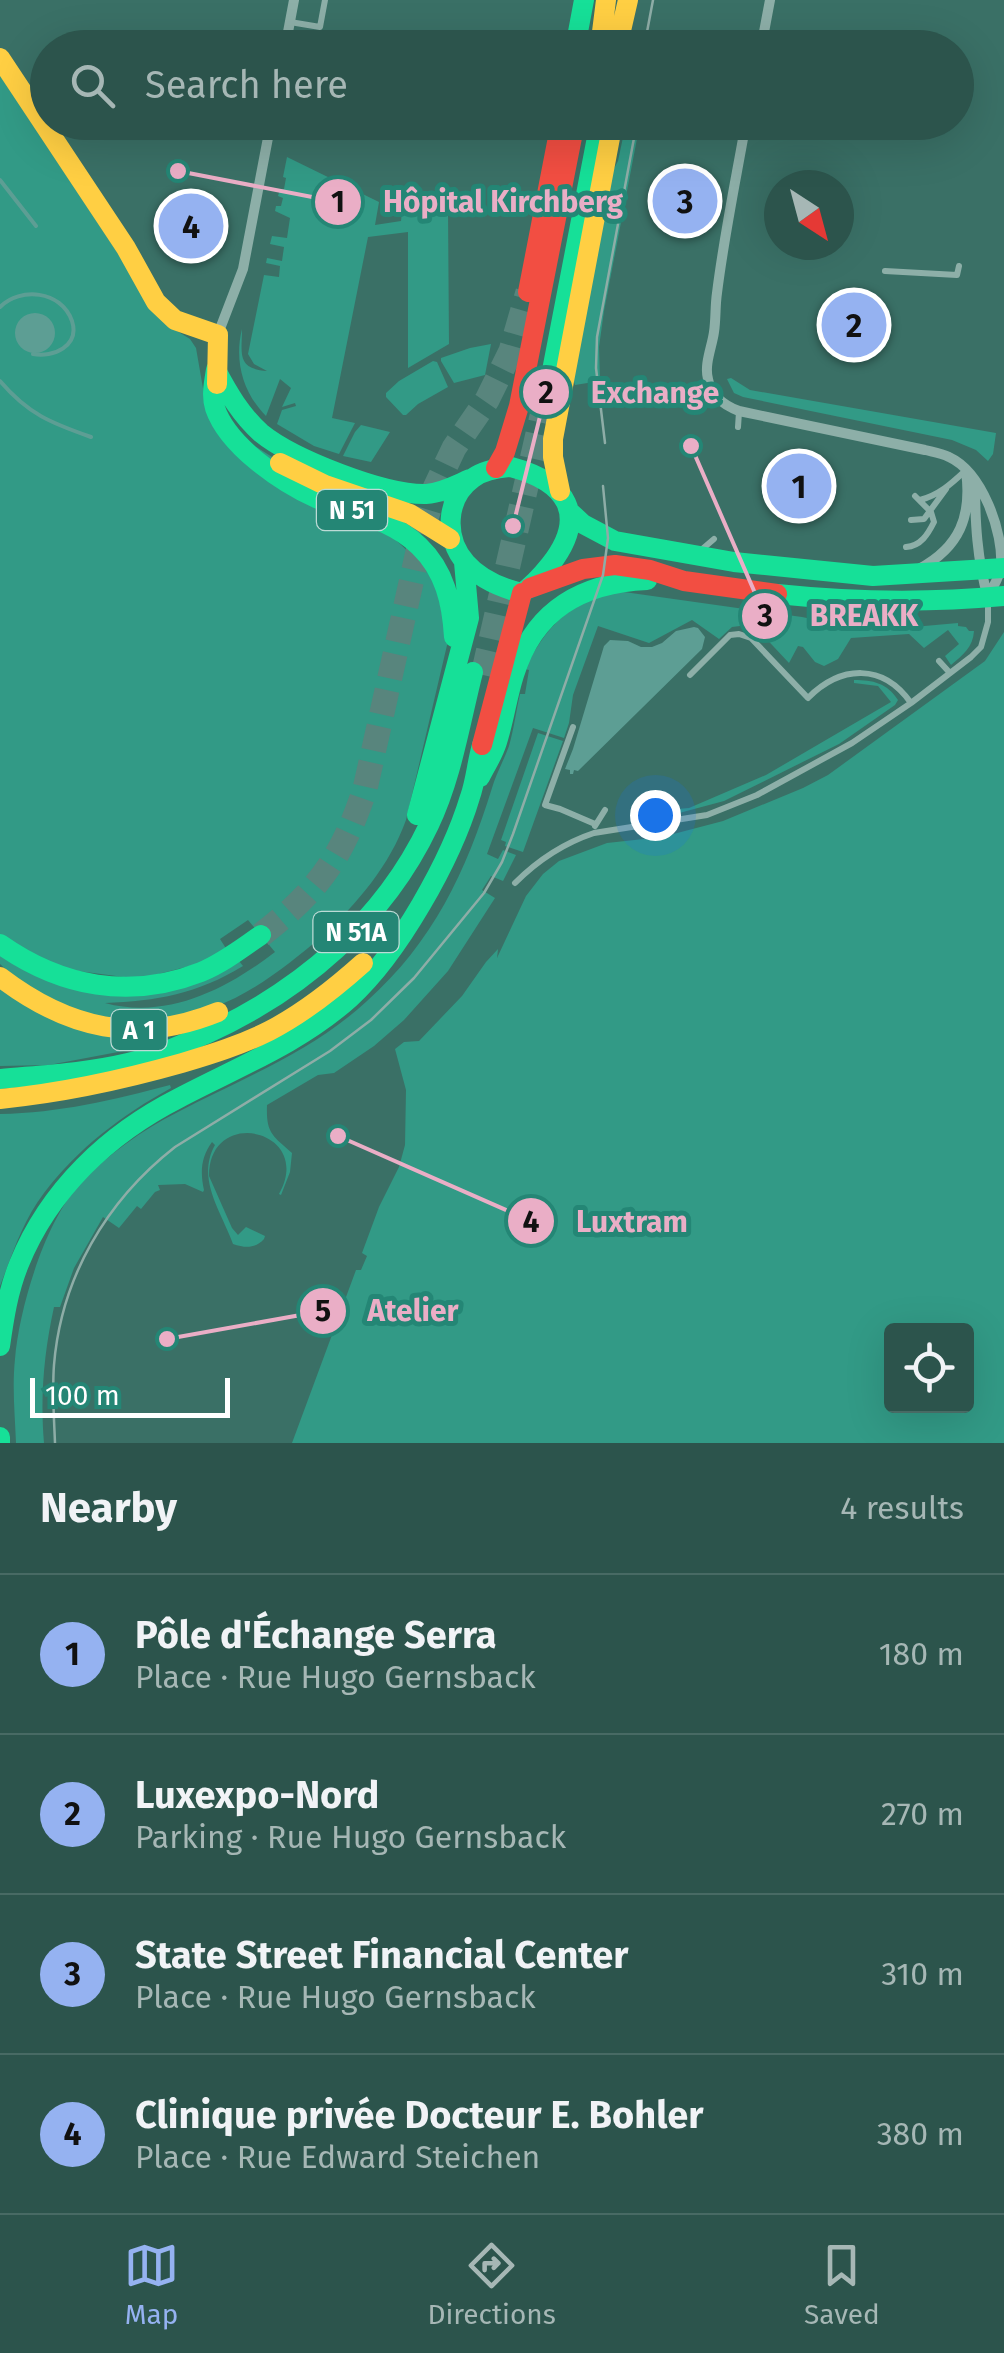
<!DOCTYPE html>
<meta charset="utf-8">
<style>
body{margin:0;font-family:"Fira Sans",sans-serif;background:#345a53;color:#f1f3f6}
.controls{position:absolute;right:30px;bottom:30px;display:grid;overflow:hidden;border-radius:10px;box-shadow:0 10px 40px #0002}
.controls button{width:90px;height:90px;display:grid;place-items:center;padding:0;border:0;border-bottom:2px solid #486a64;background:#2c544c;color:#f1f3f6;font:50px sans-serif}
.compass{position:absolute;left:764px;top:170px;width:90px;height:90px;border-radius:50%;background:#2c544c;box-shadow:0 10px 40px #0002;rotate:144deg}
.scale{position:absolute;left:30px;bottom:25px;width:200px;box-sizing:border-box;padding-left:10px;border:5px solid #fff;border-top:0;font-size:28px;line-height:35px;white-space:nowrap;color:#fff;-webkit-text-stroke:8px #248675;paint-order:stroke}
.you{position:absolute;left:655px;top:815px;width:35px;height:35px;margin:-25px;border:8px solid #fff;border-radius:50%;background:#1a73e8;box-shadow:0 0 0 15px #1a73e833}
.badge{display:grid;place-items:center;width:65px;height:65px;border-radius:50%;background:#95b2f1;color:#111;font-size:32px;font-weight:700}
.pin{position:absolute;translate:-50% -50%;border:5px solid #fff;box-shadow:0 2px 10px #0006}
.list{margin:0;padding:0;list-style:none}
h2{display:flex;justify-content:space-between;align-items:center;height:130px;margin:0;padding:0 40px;font-size:42px}
h2 small{font-size:32px;font-weight:400;color:#a6b7b5}
.list li{display:grid;grid-template-columns:65px 1fr auto;gap:30px;align-items:center;box-sizing:border-box;height:160px;padding:0 40px;border-top:2px solid #486a64}
.list b{display:block;font-size:38px;white-space:nowrap}
.list p{margin:0;font-size:32px;white-space:nowrap;color:#a6b7b5}
.list em{font-size:32px;font-style:normal;color:#a6b7b5}
.icon{flex:none;width:55px;height:55px;fill:none;stroke:currentColor;stroke-width:2;stroke-linecap:round;stroke-linejoin:round}
.map{position:relative;flex:none;width:1004px;height:1443px;overflow:hidden}
.search{position:absolute;background:#2c544c;box-shadow:0 10px 40px #0002;left:30px;right:30px;top:30px;height:110px;display:flex;align-items:center;gap:25px;box-sizing:border-box;padding:0 35px;border-radius:55px;color:#a6b7b5;font-size:38px}
.sheet{height:770px;background:#2c544c}
nav{display:flex;justify-content:space-around;align-items:center;box-sizing:border-box;height:140px;border-top:2px solid #486a64;background:#2c544c;font-size:28px;color:#a6b7b5}
nav a{display:grid;justify-items:center;gap:5px}
nav .on{color:#95b2f1}
.map>svg:first-child{display:block}
</style>
<div class="map">
<svg width="1004" height="1443" viewBox="0 0 1004 1443">
<rect width="100%" height="100%" fill="#3a7066"/>
<path fill="#329a86" fill-rule="evenodd" d="M 0,75 L 164,323 L 190,339 L 196,348 L 204,394 L 217,422 L 381,526 L 434,576 L 448,641 L 406,820 C 390,865 357,904 322,936 C 291,963 253,993 214,1007 C 171,1023 107,1024 64,1006 C 46,998 14,977 0,964 L 0,954 L 87,991 L 239,961 L 243,966 C 197,994 157,1001 105,1003 C 167,1020 227,989 275,952 L 248,920 L 220,939 L 227,950 L 209,961 L 139,979 L 55,968 L 0,936 Z
M 626,123 L 640,123 L 604,311 L 599,347 L 600,381 L 575,385 L 572,375 L 610,176 L 618,161 Z
M 287,157 L 379,202 L 375,225 L 401,221 L 402,211 L 448,209 L 449,344 L 408,368 L 408,232 L 368,237 L 332,418 L 355,423 L 339,454 L 314,446 L 277,424 L 282,410 L 296,406 L 295,403 L 282,407 L 291,388 L 280,379 L 266,416 C 243,393 234,361 242,329 C 242,353 236,369 267,371 L 254,364 L 248,354 L 264,275 L 279,277 L 280,266 L 266,263 L 267,258 L 282,261 L 284,247 L 270,244 L 272,236 L 287,238 L 290,218 L 275,211 L 276,206 L 281,206 L 283,198 L 278,196 L 280,189 L 284,189 L 286,178 L 283,177 Z
M 491,344 L 485,375 L 454,383 L 441,361 L 441,358 L 470,348 Z
M 433,361 L 437,362 L 448,387 L 418,404 L 406,415 L 403,415 L 386,397 L 386,393 L 399,381 Z
M 731,378 L 750,390 L 996,433 L 993,454 L 988,461 L 976,450 L 952,440 L 743,397 L 734,393 L 727,379 Z
M 361,425 L 390,432 L 371,462 L 343,456 L 355,432 Z
M 617,591 L 802,617 L 851,627 L 902,628 L 958,623 L 958,626 L 966,627 L 969,631 L 974,631 C 973,647 963,655 951,665 L 945,656 L 959,644 L 948,630 L 924,648 L 909,634 L 851,638 L 838,659 L 824,666 L 815,662 L 803,647 L 798,646 L 789,663 L 756,628 L 743,622 L 740,626 L 732,627 L 719,639 L 692,620 L 649,643 L 598,626 L 573,695 L 569,723 L 564,738 L 533,728 L 487,854 L 498,859 L 503,850 L 516,855 L 503,881 L 491,876 L 482,890 L 495,898 L 448,971 L 404,1020 L 374,1046 L 334,1073 L 318,1075 L 267,1105 C 266,1133 272,1135 292,1153 L 290,1172 L 281,1195 L 279,1194 C 315,1130 209,1105 209,1176 L 232,1228 L 238,1235 L 246,1227 L 265,1236 L 264,1239 C 255,1249 245,1248 233,1244 C 221,1211 196,1179 215,1145 L 212,1142 C 201,1157 200,1172 204,1190 L 203,1192 L 185,1184 L 158,1185 L 160,1190 L 155,1192 L 141,1209 L 137,1206 L 119,1228 L 103,1217 L 74,1268 L 60,1307 L 54,1307 C 44,1353 40,1396 44,1443 L 16,1443 C 15,1416 12,1387 15,1359 C 19,1309 45,1221 80,1184 C 107,1155 142,1130 178,1112 C 243,1078 312,1052 367,1001 C 433,942 466,872 492,788 C 496,774 504,760 509,746 C 514,729 516,711 520,694 L 525,694 L 529,670 L 525,669 C 547,625 569,603 617,591 Z
M 1004,632 L 1004,1443 L 292,1443 L 356,1270 L 361,1270 L 367,1256 L 362,1253 L 379,1207 L 399,1167 L 405,1145 L 406,1090 L 395,1049 L 404,1042 L 419,1041 L 462,996 L 486,962 L 498,949 L 497,958 L 526,896 L 543,874 L 559,861 L 607,843 L 662,837 L 723,821 L 803,788 L 828,775 L 985,661 ZM 966,1330 L 966,1406 L 892,1406 L 892,1330 Z
M 854,680 C 873,680 887,683 898,700 L 895,705 L 839,744 L 724,801 L 668,816 L 632,820 L 630,813 L 689,808 L 766,775 L 891,702 L 878,686 L 854,683 Z
M 538,733 L 563,741 L 523,852 L 505,846 L 506,842 L 501,840 Z
M 0,983 L 132,1036 L 134,1049 L 49,1065 L 0,1066 Z
M 170,1085 L 171,1088 C 122,1115 78,1148 44,1193 C 23,1220 12,1255 0,1286 L 0,1114 C 59,1113 113,1100 170,1085 Z"/>
<path fill="#5d9e94" d="M15 333a20 20 0 1 1 40 0a20 20 0 1 1-40 0Z
M 694,627 L 698,628 L 705,637 L 702,649 L 578,771 L 574,770 L 573,774 L 570,774 L 570,770 L 565,769 L 573,749 L 604,646 L 610,640 L 628,641 L 641,647 L 652,647 L 662,643 L 676,631 Z"/>
<g fill="none" stroke-linecap="round" stroke-linejoin="round">
<path stroke="#5d9e94" stroke-width="4" d="M 0,180 L 36,226
M 0,307 C 20,287 61,290 72,321 C 80,346 53,358 33,354
M 0,381 C 28,414 51,423 91,437"/>
<path stroke="#58857d" stroke-width="25" stroke-dasharray="25 12" stroke-linecap="butt" d="M 483,675 L 550,381
M 261,935 C 318,891 342,858 365,789 L 423,529 L 435,488 L 454,448 L 487,400 L 511,351 L 528,292"/>
<path stroke="#8dafa8" stroke-width="6" d="M 290,22 L 320,27 L 325,0
M 885,271 L 957,275 L 959,266
M 738,427 L 739,412
M 920,500 C 939,495 951,484 965,471
M 911,520 L 924,519 L 946,489
M 906,547 C 921,546 928,534 934,522 L 931,512 L 915,496
M 700,551 L 714,539
M 939,661 L 950,673
M 690,675 L 730,635 L 739,634 L 751,638 L 808,698 C 841,665 883,663 911,703
M 573,727 L 545,805 L 560,809 L 595,824
M 595,826 L 605,810
M 515,883 C 538,860 564,843 594,833 L 707,815 L 757,795 L 852,743 L 911,703 L 971,657 L 981,647 L 988,622 L 988,599"/>
<path stroke="#8dafa8" stroke-width="10" d="M 285,48 L 294,0
M 761,48 L 770,0
M 746,122 C 736,179 724,236 717,293 C 715,306 716,319 714,332 C 712,347 704,364 708,379 C 711,396 723,405 739,411 L 925,450 C 933,452 941,453 949,457 C 982,472 1004,532 1001,568 C 999,578 992,588 988,598
M 218,334 L 243,269 L 271,122
M 975,481 C 975,522 977,559 988,598
M 919,569 C 960,547 972,516 966,471"/>
<path stroke="#16e098" stroke-width="20" d="M 575,48 L 584,0
M 216,370 C 228,393 241,415 261,433 C 293,459 384,495 426,494 C 442,493 456,485 470,479
M 216,370 C 214,382 211,396 215,408 C 228,446 281,482 316,498 C 352,513 390,518 419,546 C 445,571 452,603 454,637
M 550,381 L 600,122
M 511,467 C 567,482 589,515 550,565 C 542,575 533,585 522,593 C 501,588 481,580 466,563 C 444,539 445,498 473,478 C 484,470 498,468 511,467 Z
M 570,512 L 583,524 L 615,541 L 734,562 L 873,576 L 1004,568
M 777,594 C 853,602 928,603 1004,596
M 480,777 C 486,765 493,755 497,742 C 504,720 507,697 514,675 C 534,610 581,583 647,580
M 417,815 L 469,618 L 464,562
M 0,944 C 61,987 130,1000 201,972 C 223,963 242,948 261,935
M 0,1079 C 43,1075 86,1073 128,1063 C 155,1057 181,1045 206,1034 C 301,991 384,920 429,825 C 452,777 460,723 473,672
M 0,1346 C 4,1318 8,1291 19,1264 C 49,1190 108,1134 179,1098 C 238,1067 300,1043 350,998 C 399,953 451,860 470,797 C 476,780 477,762 482,745
M 0,1437 L 0,1443"/>
<path stroke="#ffcf43" stroke-width="20" d="M 600,48 L 606,0
M 617,48 L 628,0
M 0,58 L 126,248 L 156,302 L 175,320 L 218,335 L 217,384
M 280,463 L 325,485 L 410,514 L 450,539
M 560,491 L 553,457 L 553,439 L 613,122
M 0,977 C 68,1029 137,1045 218,1012
M 0,1099 C 62,1093 122,1080 182,1063 C 212,1054 241,1045 269,1031 C 304,1013 334,989 363,963"/>
<path stroke="#f24e42" stroke-width="20" d="M 528,292 L 561,122
M 496,468 L 505,452 L 519,406 L 575,122
M 530,588 L 583,569 L 615,565 L 650,570 L 684,581 L 777,594
M 482,745 L 522,593"/>
<path stroke="#8eada7" stroke-width="2.5" d="M 644,48 L 653,0
M 605,443 L 596,368 L 597,337 L 637,122
M 55,1443 C 54,1417 52,1391 54,1365 C 61,1278 106,1201 175,1147 L 330,1051 L 371,1020 L 414,978 L 484,893 L 502,862 L 513,834 L 603,575 L 608,538 L 603,486"/>
</g>
<g text-anchor="middle" stroke-width="10" stroke-linejoin="round" paint-order="stroke">
<g fill="#248675" stroke="#bddbd6" stroke-width="2.5">
<rect x="317" y="490" width="70" height="40" rx="8"/>
<rect x="313.5" y="912" width="85" height="40" rx="8"/>
<rect x="111.5" y="1010" width="55" height="40" rx="8"/>
</g>
<g font-size="25" font-weight="bold" fill="#fff">
<text x="352" y="519">N 51</text>
<text x="356" y="941">N 51A</text>
<text x="139" y="1039">A 1</text>
</g>
</g>
<path fill="none" stroke="#eaaec6" stroke-width="4" d="M178 171L338 202M513 526L546 392M691 446L765 616M338 1136L531 1221M167 1339L323 1311"/>
<g fill="#eaaec6" stroke="#248675" stroke-width="4">
<circle cx="178" cy="171" r="10"/>
<circle cx="513" cy="526" r="10"/>
<circle cx="691" cy="446" r="10"/>
<circle cx="338" cy="1136" r="10"/>
<circle cx="167" cy="1339" r="10"/>
<circle cx="338" cy="202" r="25"/>
<circle cx="546" cy="392" r="25"/>
<circle cx="765" cy="616" r="25"/>
<circle cx="531" cy="1221" r="25"/>
<circle cx="323" cy="1311" r="25"/>
</g>
<g font-size="30" text-anchor="middle" font-weight="bold" fill="#111">
<text x="338" y="212">1</text>
<text x="546" y="403">2</text>
<text x="765" y="626">3</text>
<text x="531" y="1232">4</text>
<text x="323" y="1321">5</text>
</g>
<g font-size="30" text-anchor="middle" font-weight="bold" fill="#eaaec6" stroke="#248675" stroke-width="10" stroke-linejoin="round" paint-order="stroke">
<text x="503" y="212">Hôpital Kirchberg</text>
<text x="655" y="403">Exchange</text>
<text x="864" y="626">BREAKK</text>
<text x="632" y="1232">Luxtram</text>
<text x="413" y="1321">Atelier</text>
</g>
</svg>
<div class="controls">
<button><svg class="icon" aria-label="locate" viewBox="0 0 24 24"><circle cx="12" cy="12" r="6"/><path d="M12 2v4M12 18v4M2 12h4M18 12h4"/></svg></button>
</div>
<svg class="compass" viewBox="-18 -18 36 36"><path d="M0-13l5 13h-10z" fill="#e53935"/><path d="M0 13l5-13h-10z" fill="#a6b7b5"/></svg>
<div class="scale">100 m</div>
<div class="you"></div>
<div class="pin badge" style="left:799px;top:486px">1</div>
<div class="pin badge" style="left:854px;top:325px">2</div>
<div class="pin badge" style="left:685px;top:201px">3</div>
<div class="pin badge" style="left:191px;top:226px">4</div>
<div class="search"><svg class="icon" aria-label="search" viewBox="0 0 24 24"><circle cx="10" cy="10" r="6"/><path d="M15 15l6 6"/></svg>Search here</div>
</div>
<section class="sheet">
<h2>Nearby<small>4 results</small></h2>
<ul class="list">
<li><span class="badge">1</span><div><b>Pôle d'Échange Serra</b><p>Place · Rue Hugo Gernsback</p></div><em>180 m</em></li>
<li><span class="badge">2</span><div><b>Luxexpo-Nord</b><p>Parking · Rue Hugo Gernsback</p></div><em>270 m</em></li>
<li><span class="badge">3</span><div><b>State Street Financial Center</b><p>Place · Rue Hugo Gernsback</p></div><em>310 m</em></li>
<li><span class="badge">4</span><div><b>Clinique privée Docteur E. Bohler</b><p>Place · Rue Edward Steichen</p></div><em>380 m</em></li>
</ul>
</section>
<nav>
<a class="on"><svg class="icon" aria-label="map" viewBox="0 0 24 24"><path d="M3 6l6-2 6 2 6-2v14l-6 2-6-2-6 2zM9 4v14M15 6v14"/></svg>Map</a>
<a><svg class="icon" aria-label="directions" viewBox="0 0 24 24"><path d="M12 3l9 9-9 9-9-9zM9 14v-3h6M13 9l2 2-2 2"/></svg>Directions</a>
<a><svg class="icon" aria-label="saved" viewBox="0 0 24 24"><path d="M7 4h10v16l-5-4-5 4z"/></svg>Saved</a>
</nav>
